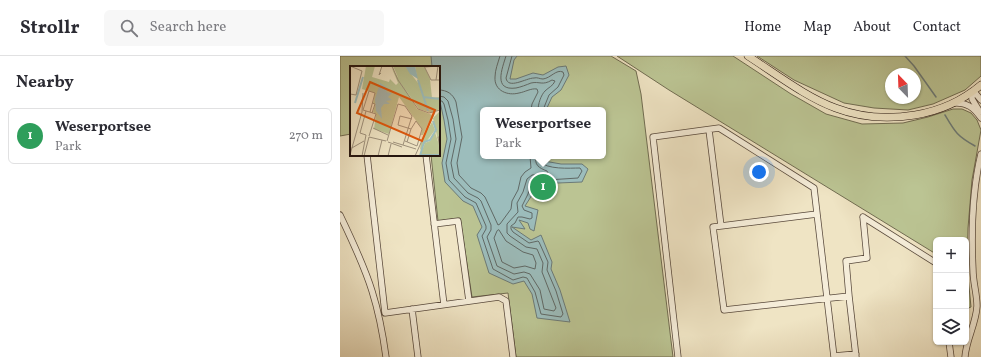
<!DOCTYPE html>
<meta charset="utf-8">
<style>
body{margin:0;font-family:Vollkorn,serif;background:#f7f7f7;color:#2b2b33}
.controls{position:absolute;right:12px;bottom:12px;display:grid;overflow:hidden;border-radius:6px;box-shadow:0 1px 3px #0004}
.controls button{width:36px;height:36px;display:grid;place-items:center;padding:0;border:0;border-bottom:1px solid #e1e1e2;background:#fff;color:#2b2b33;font:20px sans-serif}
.compass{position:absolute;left:545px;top:12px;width:36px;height:36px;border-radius:50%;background:#fff;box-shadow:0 1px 3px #0004;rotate:337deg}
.you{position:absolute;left:419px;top:116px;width:14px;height:14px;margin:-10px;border:3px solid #fff;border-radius:50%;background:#1a73e8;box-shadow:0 0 0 6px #1a73e833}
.badge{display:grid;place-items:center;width:26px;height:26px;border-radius:50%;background:#0f766e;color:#fff;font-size:13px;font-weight:700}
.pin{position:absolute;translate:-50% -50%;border:2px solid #fff;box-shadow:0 1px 4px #0006}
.popup{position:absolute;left:140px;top:51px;width:126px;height:52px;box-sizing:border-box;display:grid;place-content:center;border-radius:6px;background:#fff;filter:drop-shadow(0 1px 3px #0005);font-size:13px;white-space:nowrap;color:#7c7c81}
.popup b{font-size:15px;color:#2b2b33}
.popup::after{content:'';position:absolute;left:50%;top:100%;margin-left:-8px;border:8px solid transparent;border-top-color:#fff}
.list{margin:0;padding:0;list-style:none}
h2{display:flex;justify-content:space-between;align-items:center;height:52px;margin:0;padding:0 16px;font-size:17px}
h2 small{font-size:13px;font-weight:400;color:#7c7c81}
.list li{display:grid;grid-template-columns:26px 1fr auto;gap:12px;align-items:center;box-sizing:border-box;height:56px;margin:0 8px 8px;padding:0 8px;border:1px solid #e1e1e2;border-radius:6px}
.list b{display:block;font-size:15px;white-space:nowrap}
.list p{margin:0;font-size:13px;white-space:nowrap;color:#7c7c81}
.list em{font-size:13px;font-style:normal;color:#7c7c81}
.icon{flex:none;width:22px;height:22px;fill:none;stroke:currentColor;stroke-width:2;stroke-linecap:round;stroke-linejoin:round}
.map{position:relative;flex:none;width:641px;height:301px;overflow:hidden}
header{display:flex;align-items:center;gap:24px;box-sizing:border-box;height:56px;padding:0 20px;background:#fff;border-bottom:1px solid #e1e1e2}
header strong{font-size:19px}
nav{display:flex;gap:22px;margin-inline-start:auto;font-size:14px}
.search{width:280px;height:36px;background:#f7f7f7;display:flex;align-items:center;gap:10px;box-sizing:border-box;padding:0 14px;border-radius:6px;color:#7c7c81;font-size:15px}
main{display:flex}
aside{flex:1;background:#fff}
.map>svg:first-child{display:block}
</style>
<header>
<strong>Strollr</strong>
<div class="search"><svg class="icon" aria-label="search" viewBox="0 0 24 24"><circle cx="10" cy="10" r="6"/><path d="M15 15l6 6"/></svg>Search here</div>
<nav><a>Home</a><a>Map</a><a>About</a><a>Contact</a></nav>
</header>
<main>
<aside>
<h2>Nearby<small></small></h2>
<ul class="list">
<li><span class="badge" style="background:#2e9e5b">1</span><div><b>Weserportsee</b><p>Park</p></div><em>270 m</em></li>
</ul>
</aside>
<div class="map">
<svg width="641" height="301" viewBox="0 0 641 301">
<rect width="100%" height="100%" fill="#efe4c4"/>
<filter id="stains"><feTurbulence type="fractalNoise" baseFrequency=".005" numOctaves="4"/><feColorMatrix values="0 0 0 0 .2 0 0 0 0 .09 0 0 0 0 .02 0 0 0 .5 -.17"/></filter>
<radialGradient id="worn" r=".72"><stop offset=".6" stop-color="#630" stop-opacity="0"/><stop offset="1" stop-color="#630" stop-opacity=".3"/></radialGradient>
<path fill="#bbc493" stroke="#706c51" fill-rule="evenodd" d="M 0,0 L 271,0 L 296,15 L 301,38 L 333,301 L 176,301 L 168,237 L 132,241 L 120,162 L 98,165 L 91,99 L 99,99 L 99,11 L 11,11 L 11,78 L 0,80 ZM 143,54 L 263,54 L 263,100 L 143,100 Z
M 277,0 L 393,0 L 451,38 L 486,58 L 522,68 L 563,67 L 588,61 L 613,53 L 622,53 L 631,57 L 637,64 L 641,74 L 632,124 L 628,172 L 627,210 L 631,251 L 626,253 L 626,184 L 596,184 L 596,198 L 329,34 Z
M 417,0 L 641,0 L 641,20 L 625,34 L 593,48 L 568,54 L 534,52 L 504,47 L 454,24 ZM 551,18 L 575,18 L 575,42 L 551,42 Z"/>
<path fill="#9cbdbc" stroke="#6c7a77" d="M 91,0 L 177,0 L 174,4 L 170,23 L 176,23 L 193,17 L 203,19 L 218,11 L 226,10 L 229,19 L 221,34 L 212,41 L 206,54 L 143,54 L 143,100 L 206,100 L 204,105 L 221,108 L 242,108 L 248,113 L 242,126 L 194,128 L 192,139 L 185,150 L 198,154 L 194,175 L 190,173 L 188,167 L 179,164 L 185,173 L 172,171 L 191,184 L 201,179 L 212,206 L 211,213 L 220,234 L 230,266 L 197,262 L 192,238 L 184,225 L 173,228 L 149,217 L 137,179 L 142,171 L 133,150 L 123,145 L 105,126 L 102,107 L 107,83 L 104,64 L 99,41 L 99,11 L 92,11 Z"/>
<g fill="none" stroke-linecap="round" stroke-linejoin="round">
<path stroke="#606966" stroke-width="1" d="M 160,0 C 158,7 155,14 155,21 C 154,35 168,40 179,37 C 185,36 191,32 197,33 L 198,36 L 192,48 L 191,54
M 166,0 C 162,13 153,35 176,32 C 181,31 186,29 191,27 C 200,25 202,30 212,24 L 215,25 C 213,30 209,31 205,35 C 201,39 198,48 198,54
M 172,0 L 166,22 C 168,34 186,22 194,22 C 197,21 200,23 203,23 C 211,22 216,13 223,16 L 224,19 L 218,31 L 209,39 L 203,54
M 99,34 C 107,34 113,38 116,46 L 122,81 L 117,107 L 119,119 L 131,132 L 141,137 L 145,141 L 158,169 L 160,168 L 171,153 L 172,145 L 178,134 L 181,121 L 185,116 L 191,112 L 190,100
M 99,40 L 104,41 L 108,45 L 113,63 L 116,83 L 111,107 L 114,122 L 128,137 L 138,142 L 141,145 L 151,169 L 151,174 L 147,181 L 157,210 L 174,218 L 184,216 L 190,218 L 200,234 L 204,253 L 214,255 L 216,252 L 202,216 L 203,207 L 197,193 L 186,191 L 170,180 L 167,177 L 167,168 L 178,156 L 177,147 L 183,136 L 187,123 L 192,119 L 206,118 L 208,117 L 207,115 C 199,112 194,109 196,100
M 99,45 L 102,45 L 104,48 L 108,64 L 111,83 L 106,107 L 109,124 L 125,141 L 136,147 L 146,170 L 146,173 L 142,180 L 153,213 L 173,224 L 183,221 L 187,222 L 195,236 L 201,258 L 221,261 L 223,258 L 216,235 L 207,214 L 208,206 L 199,186 L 198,185 L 189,187 L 173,176 L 171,173 L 171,170 L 175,167 L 178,161 L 182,161 L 190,163 L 192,162 L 192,157 L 184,154 L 182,150 L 188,138 L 192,125 L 238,122 L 242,115 L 240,112 C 230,112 206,114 200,105 L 201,100
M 159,174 L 166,185 L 183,196 L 193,199 L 196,207 L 195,213 L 185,210 L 174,212 L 162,206 L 154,182 L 157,175 Z"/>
<path stroke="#6c7a77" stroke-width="1.5" d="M 565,0 L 574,10 L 596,41
M 605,59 C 615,76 617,80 635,90"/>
<defs>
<path id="minor" d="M 614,47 C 627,46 634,52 641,62
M 640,56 L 632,43 L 632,37 L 636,38 L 641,44
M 369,74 L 381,170
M 27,99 L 45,257 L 159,241 L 166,245 L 173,301
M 86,99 L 104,249
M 477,158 L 373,171 L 384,254 L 509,240 L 506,205 L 527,202 L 523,161
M 0,159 C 12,184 24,209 32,235 C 39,257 43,279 46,301
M 523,161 L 596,207
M 94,168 L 118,165 L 129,245
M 509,240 L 516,301
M 72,253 L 78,301
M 609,286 L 611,301
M 494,300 L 516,298
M 338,301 L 313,81 L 379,72 L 474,132 L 494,301
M 625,301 C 626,284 636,268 637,250 C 637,238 633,226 633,214 C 631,175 632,136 641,98"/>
<path id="major" d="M 408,0 C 465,37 502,71 575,59 C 599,55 622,45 641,29"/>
</defs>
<use href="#minor" stroke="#58493c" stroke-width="7"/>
<use href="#major" stroke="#25150f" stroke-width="8"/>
<use href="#minor" stroke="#f5edd9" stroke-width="5.5"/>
<use href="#major" stroke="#efe4c4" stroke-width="7"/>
</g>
<g transform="translate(10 10)">
<rect width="90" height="90" fill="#efe4c4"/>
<path d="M 16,0 L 25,0 L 22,11 L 39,16 L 40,13 L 46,19 L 48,17 L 41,0 L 67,43 L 82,49 L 73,69 L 71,69 L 72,63 L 49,31 L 39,68 L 24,63 L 26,48 L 23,46 L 25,38 L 23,37 L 25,27 L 12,23 ZM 43,0 L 55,0 L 68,17 L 65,0 L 74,0 L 80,13 L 82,32 L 90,31 L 90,43 L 82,47 L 69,43 L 50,16 ZM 90,45 L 90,90 L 70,90 L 75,77 L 80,75 L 85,66 L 89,79 L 83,52 ZM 82,56 L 85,64 L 70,84 L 71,75 Z" fill="#bbc493"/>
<path d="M 55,0 L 65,0 L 68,13 L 60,8 ZM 30,17 L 39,23 L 36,26 L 42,27 L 38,31 L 42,34 L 36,35 L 40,38 L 34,38 L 31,42 L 32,53 L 26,45 L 25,33 Z" fill="#9cbdbc"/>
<path fill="none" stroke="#9cbdbc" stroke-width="2" d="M 68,14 L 78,45M 73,31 L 90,33M 5,37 L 13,11M 71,89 L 90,89M 70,90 L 74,76 L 80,74 L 86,64 L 83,55"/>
<path fill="none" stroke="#9e917c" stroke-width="1" d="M 0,0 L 12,5 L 6,29 L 0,28M 42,0 L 48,14 L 68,43 L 79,47 L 90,44M 74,0 L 81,14 L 90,14M 75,1 L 89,0M 31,7 L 29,9 L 32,0M 86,14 L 88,0M 22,37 L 25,38 L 22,47M 23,62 L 38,69M 19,70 L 26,48 L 13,44 L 19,25 L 25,27 L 20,46M 19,71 L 36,75M 90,71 L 88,71 L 90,82M 37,75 L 48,38 L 55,40 L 62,50 L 53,79M 55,75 L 67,80 L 72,63 L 66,55 L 61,63 L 48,59 L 50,50 L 62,53M 38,76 L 52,81M 43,76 L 66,83M 57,76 L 61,63M 0,83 L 14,75M 0,89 L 12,46 L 13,27M 12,90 L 16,69 L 10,67 L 16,45M 14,90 L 19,71M 28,90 L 32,74M 38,90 L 41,78M 65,90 L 85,46"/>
<path fill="#de560c" fill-opacity="0.15" stroke="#de560c" stroke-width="2" d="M 20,16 L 85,44 L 72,75 L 7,47 Z"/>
<rect width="90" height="90" fill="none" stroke="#25150f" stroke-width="2"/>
</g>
<rect width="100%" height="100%" filter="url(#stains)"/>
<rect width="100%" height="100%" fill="url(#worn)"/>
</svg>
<div class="controls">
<button>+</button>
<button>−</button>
<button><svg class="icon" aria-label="layers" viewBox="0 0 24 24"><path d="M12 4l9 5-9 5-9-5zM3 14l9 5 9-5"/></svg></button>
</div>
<svg class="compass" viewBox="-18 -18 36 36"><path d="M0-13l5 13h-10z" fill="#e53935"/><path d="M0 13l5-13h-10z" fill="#7c7c81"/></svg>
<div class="you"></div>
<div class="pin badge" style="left:203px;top:131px;background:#2e9e5b">1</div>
<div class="popup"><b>Weserportsee</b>Park</div>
</div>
</main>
